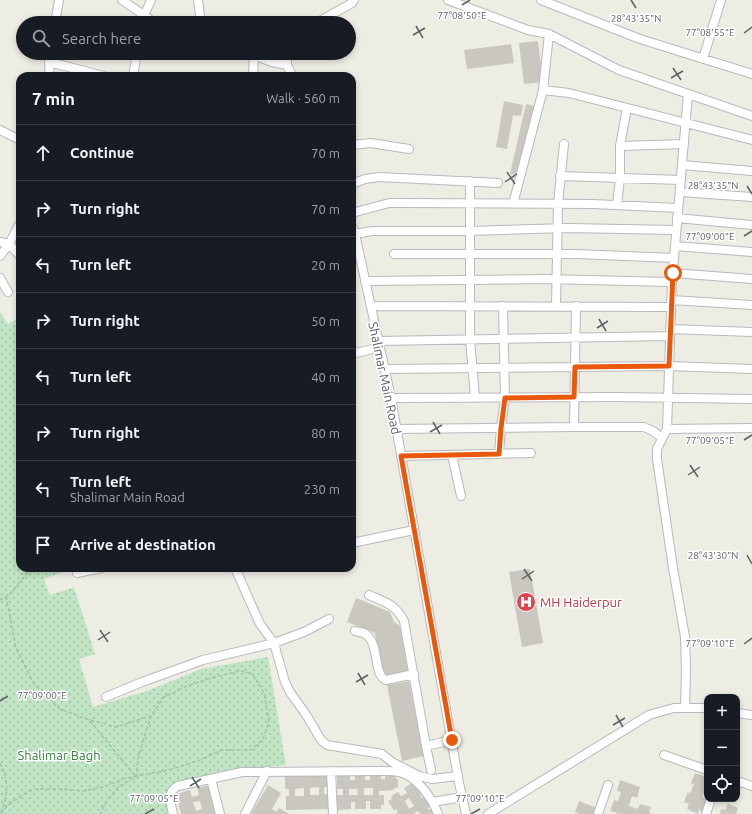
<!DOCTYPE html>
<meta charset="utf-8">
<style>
body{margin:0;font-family:Ubuntu,sans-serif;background:#242831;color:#f1f3f6}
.controls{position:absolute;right:12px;bottom:12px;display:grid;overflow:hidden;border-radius:8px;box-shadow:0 2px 6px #0003}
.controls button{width:36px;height:36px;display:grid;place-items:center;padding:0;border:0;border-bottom:1px solid #363941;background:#171b24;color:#f1f3f6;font:20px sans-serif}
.stop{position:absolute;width:12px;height:12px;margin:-9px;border:3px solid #ea580c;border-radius:50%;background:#fff}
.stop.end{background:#ea580c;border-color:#fff;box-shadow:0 1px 4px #0008}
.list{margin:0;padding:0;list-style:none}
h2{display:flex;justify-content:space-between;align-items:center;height:52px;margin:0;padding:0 16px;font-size:17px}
h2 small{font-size:13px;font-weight:400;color:#9ea1a6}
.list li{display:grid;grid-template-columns:26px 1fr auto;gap:12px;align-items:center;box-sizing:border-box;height:56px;padding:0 16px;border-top:1px solid #363941}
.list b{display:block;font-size:15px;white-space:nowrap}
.list p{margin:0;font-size:13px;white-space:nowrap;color:#9ea1a6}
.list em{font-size:13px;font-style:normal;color:#9ea1a6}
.icon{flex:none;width:22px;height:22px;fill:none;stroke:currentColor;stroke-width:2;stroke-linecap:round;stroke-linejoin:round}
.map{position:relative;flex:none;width:752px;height:814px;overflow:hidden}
.search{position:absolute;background:#171b24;box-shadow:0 2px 6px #0003;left:16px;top:16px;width:340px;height:44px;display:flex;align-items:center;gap:10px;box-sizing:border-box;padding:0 14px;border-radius:22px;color:#9ea1a6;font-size:15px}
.panel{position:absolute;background:#171b24;box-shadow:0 2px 6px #0003;left:16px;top:72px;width:340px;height:500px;border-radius:12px}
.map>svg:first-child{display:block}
</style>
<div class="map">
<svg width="752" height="814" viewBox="0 0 752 814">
<defs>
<pattern id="park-dots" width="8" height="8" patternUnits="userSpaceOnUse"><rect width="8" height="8" fill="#c1e5c4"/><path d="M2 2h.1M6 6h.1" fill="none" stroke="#a0bda3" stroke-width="1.8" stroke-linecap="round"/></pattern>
</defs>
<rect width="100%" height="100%" fill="#eeede4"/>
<path fill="url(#park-dots)" d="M 1,313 L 8,324 L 20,317 L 20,568 L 75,568 L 44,579 L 50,595 L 74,587 L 95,654 L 79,659 L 93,707 L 147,691 L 201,669 L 268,657 L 286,765 L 244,769 L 171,785 L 167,800 L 170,814 L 0,814 L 0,314 Z"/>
<path fill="#cac7c1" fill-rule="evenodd" d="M 538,41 L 543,82 L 524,84 L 519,43 Z
M 511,44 L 514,63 L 467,69 L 464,50 Z
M 504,101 L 523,105 L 521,116 L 513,115 L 507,149 L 496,147 Z
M 526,104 L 535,106 L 518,176 L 510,174 Z
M 530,569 L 543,643 L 522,647 L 509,572 Z
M 356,598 L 390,612 L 394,622 L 400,626 L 408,671 L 383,676 L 375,633 L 347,622 Z
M 409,681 L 424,756 L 402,761 L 387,685 Z
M 695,773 L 707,777 L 707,788 L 706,788 L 702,797 L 707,799 L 702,812 L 699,810 L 698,814 L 687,809 L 689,804 L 684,802 L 688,792 L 690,794 L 694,784 L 691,783 Z
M 330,774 L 330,787 L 324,787 L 324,794 L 330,794 L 331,809 L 286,810 L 286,796 L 289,796 L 289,789 L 285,789 L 285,775 ZM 319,787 L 319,795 L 310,795 L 310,788 ZM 304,788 L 304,796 L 295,796 L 295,789 Z
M 337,775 L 350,775 L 350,780 L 355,780 L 355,775 L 365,775 L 365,780 L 370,780 L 370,775 L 381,775 L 381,779 L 385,779 L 385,775 L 395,775 L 396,779 L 398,779 L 398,788 L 394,788 L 394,790 L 379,791 L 379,795 L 384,795 L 384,805 L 381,805 L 381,809 L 370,809 L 370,801 L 366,801 L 366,809 L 355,809 L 355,802 L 351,802 L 351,809 L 337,810 L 337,795 L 343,795 L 343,789 L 337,789 ZM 364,788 L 373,788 L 373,795 L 364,795 ZM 349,789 L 357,789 L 358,795 L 349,795 Z
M 620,780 L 640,787 L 637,798 L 632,796 L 629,806 L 638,809 L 640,804 L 651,807 L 649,813 L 653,814 L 617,814 L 617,813 L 610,811 L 614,800 L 618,801 L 621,792 L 617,791 Z
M 412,783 L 414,786 L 418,784 L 423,793 L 420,795 L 422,798 L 425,796 L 431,806 L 427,808 L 429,810 L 432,808 L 436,814 L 420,814 L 418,811 L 413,814 L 395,814 L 398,812 L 396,809 L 394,811 L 388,801 L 392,799 L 391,796 L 398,792 L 401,796 L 407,793 L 404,788 ZM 409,798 L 414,806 L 409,809 L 405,801 Z
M 211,785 L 218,814 L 181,814 L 176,794 L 190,790 L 192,797 L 199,795 L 197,788 ZM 200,801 L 202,809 L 196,811 L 193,802 Z
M 268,785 L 281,793 L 272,809 L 276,812 L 279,808 L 289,814 L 251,814 Z
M 579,801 L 599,809 L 597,814 L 578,814 L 578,813 L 575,812 Z
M 728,804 L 738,808 L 736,814 L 720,814 L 721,809 L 725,810 Z"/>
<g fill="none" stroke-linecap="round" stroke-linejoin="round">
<defs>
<path id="minor" d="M 122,0 L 155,23
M 198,0 L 201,23
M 448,0 L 528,30 L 549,34 L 619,70 L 752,116
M 541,0 L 640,39 L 752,74
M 55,23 L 59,0
M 143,23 L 144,16 L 151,0
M 316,23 L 352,3 L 354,0
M 248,53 L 272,62 L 287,65
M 287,53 L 287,65 L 292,76
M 703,59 L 721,0
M 49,62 L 104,76
M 49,76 L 50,53
M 133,76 L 137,53
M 253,76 L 254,55
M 543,90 L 569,93 L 752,140
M 0,130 L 20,140
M 352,145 L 371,143 L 409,149
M 620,146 L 684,144
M 682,165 L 752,171
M 560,176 L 681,180
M 470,181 L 470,340 L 475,397
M 352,184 L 365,179 L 379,177 L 498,183
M 680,192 L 752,197
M 513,204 L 543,90 L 549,34
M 617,205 L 620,178 L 620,146 L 627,108
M 352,213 L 389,203 L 397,203 L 593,204 L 678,208
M 677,218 L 752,225
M 20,223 L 9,244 L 20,256
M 352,226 L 355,234 L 391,398 L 459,783 L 466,814
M 355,234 L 372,231 L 470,231 L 568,228 L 676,230
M 0,242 L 9,244 L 0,256
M 675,246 L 752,252
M 394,254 L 576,254 L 674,258
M 673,273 L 752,279
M 0,278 L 8,292
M 365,281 L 545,279 L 672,282
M 671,300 L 752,305
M 371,306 L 670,307
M 556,306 L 558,204 L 564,144
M 670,329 L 752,332
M 378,341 L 670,336
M 352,354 L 380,347
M 384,369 L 669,366 L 752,369
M 391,398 L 618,397 L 752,399
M 574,427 L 576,306
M 396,429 L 574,427 L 644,427 L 653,431 L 662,438
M 667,429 L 752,428
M 499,454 L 501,428 L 505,398 L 503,306
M 452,455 L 461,496
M 401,456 L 531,453
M 352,543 L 414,530
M 235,568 L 260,624 L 274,643 L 285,682 L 290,692 L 307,716 L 321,740 L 327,745 L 333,746 L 382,754 L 392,762 L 419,776 L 432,779 L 458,776
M 77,573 L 101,568
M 369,595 C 385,602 395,604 404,621 L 426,746 L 452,740
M 355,631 C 357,632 361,632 364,633 C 381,643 372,674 386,680 L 414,674
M 106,697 L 142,682 L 203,660 L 274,643 L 304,632 L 329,619
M 685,708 L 686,671 L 685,637 L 673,568 L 657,459 L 657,449 L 667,429 L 672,282 L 688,94
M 737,713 L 752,715
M 426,746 L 431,770
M 664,755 L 707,770
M 331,771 L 333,814
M 211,779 L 220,814
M 737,781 L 752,786
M 433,802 L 462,797
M 173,814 C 171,803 166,792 178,786 L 242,772 L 383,771 C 388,771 394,771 399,772 C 417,776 432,798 438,814
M 245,814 L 267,771
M 488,814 L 649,715 L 674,708 L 707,708
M 598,814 L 608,785
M 706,814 L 711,799"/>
</defs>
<use href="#minor" stroke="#b6b9be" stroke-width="10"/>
<path stroke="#9ac6aa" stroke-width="1.5" stroke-dasharray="4 2" stroke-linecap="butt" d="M 6,596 L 16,648 L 34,684 L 60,709 L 86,719 L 116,727 L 150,716
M 0,600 L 11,593 L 31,568
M 90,721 L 136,777
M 0,763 C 9,780 8,795 1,813
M 1,814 L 7,806 L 22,795 L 34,789 L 60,789 L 83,791 L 103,787 L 126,778 L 169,770 L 200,760 L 221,750 L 251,750 L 263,739 L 269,722 L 264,693 L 252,673 L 240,671 L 214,677 L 187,686 L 164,697 L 151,716 L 139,754 L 136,777 L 118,787 L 108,799 L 100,814"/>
<use href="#minor" stroke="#fff" stroke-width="8"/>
</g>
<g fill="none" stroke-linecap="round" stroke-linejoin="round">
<path stroke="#ea580c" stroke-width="5" d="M 452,740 L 401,456 L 499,454 L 501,428 L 505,398 L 574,397 L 575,367 L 669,366 L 673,273"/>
</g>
<path fill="none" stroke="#5c5f64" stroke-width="1.5" d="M 631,0 L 636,8M 462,5 L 470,0M 416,26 L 423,38M 744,33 L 752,27M 413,35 L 425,28M 673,68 L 681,80M 671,78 L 683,71M 507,172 L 515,184M 505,182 L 517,174M 747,186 L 752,194M 744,236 L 752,231M 599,319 L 606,331M 597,328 L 608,321M 433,422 L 440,434M 430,432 L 442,425M 744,440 L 752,435M 690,465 L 698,477M 688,475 L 700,467M 747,555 L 752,564M 524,569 L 532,581M 522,579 L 534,571M 100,630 L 108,642M 98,640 L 110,632M 744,644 L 752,638M 358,673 L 365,685M 356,682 L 368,675M 0,701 L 8,696M 616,715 L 623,727M 613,725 L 625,718M 192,777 L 199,788M 190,786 L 201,779M 145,814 L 154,809M 471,814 L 480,809"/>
<defs>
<symbol id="hospital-disc" viewBox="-11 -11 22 22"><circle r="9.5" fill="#e0444e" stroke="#fff"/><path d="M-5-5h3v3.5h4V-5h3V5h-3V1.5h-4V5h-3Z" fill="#fff"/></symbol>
</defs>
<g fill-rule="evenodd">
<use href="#hospital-disc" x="515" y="591" width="22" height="22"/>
</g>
<g text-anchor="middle" stroke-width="3" stroke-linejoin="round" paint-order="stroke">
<g font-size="13" fill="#5c5f64" stroke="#fff">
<text transform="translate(385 378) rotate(78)" y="5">Shalimar Main Road</text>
</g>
<g font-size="13" fill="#be3a42" stroke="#fff" text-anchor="start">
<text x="540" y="607">MH Haiderpur</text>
</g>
<g font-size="13" fill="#35823f" stroke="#fff">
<text x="59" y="760">Shalimar Bagh</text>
</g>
</g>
<g font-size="10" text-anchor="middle" fill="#5c5f64" stroke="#fff" stroke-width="3" stroke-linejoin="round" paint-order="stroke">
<text x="462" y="19">77°08'50"E</text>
<text x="636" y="22">28°43'35"N</text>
<text x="710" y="36">77°08'55"E</text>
<text x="713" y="189">28°43'35"N</text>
<text x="710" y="240">77°09'00"E</text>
<text x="710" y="444">77°09'05"E</text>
<text x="713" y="559">28°43'30"N</text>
<text x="710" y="647">77°09'10"E</text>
<text x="42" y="699">77°09'00"E</text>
<text x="154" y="802">77°09'05"E</text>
<text x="480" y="802">77°09'10"E</text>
</g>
</svg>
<div class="controls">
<button>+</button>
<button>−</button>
<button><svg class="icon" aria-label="locate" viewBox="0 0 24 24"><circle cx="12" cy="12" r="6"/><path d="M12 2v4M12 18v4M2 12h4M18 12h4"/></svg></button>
</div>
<div class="stop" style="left:673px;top:273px"></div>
<div class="stop end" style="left:452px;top:740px"></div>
<div class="search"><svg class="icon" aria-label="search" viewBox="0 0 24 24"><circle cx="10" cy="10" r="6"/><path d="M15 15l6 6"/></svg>Search here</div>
<section class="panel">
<h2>7 min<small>Walk · 560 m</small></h2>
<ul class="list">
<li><svg class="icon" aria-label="ahead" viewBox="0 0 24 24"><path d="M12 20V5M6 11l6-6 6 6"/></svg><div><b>Continue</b></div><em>70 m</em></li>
<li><svg class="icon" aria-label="right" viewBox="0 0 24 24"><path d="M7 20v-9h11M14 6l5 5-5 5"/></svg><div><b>Turn right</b></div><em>70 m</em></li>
<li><svg class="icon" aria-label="left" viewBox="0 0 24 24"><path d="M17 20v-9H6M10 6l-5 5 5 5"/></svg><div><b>Turn left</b></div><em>20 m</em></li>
<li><svg class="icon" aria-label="right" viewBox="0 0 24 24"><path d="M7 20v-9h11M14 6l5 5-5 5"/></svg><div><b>Turn right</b></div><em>50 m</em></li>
<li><svg class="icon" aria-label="left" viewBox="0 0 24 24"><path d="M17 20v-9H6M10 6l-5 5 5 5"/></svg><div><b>Turn left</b></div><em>40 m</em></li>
<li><svg class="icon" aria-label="right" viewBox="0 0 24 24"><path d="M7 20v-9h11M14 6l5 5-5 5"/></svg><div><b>Turn right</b></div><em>80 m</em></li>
<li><svg class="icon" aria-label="left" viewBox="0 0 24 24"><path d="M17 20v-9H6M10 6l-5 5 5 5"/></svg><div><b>Turn left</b><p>Shalimar Main Road</p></div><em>230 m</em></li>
<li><svg class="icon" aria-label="arrive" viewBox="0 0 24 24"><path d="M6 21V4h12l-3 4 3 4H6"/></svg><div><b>Arrive at destination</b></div></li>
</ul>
</section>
</div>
